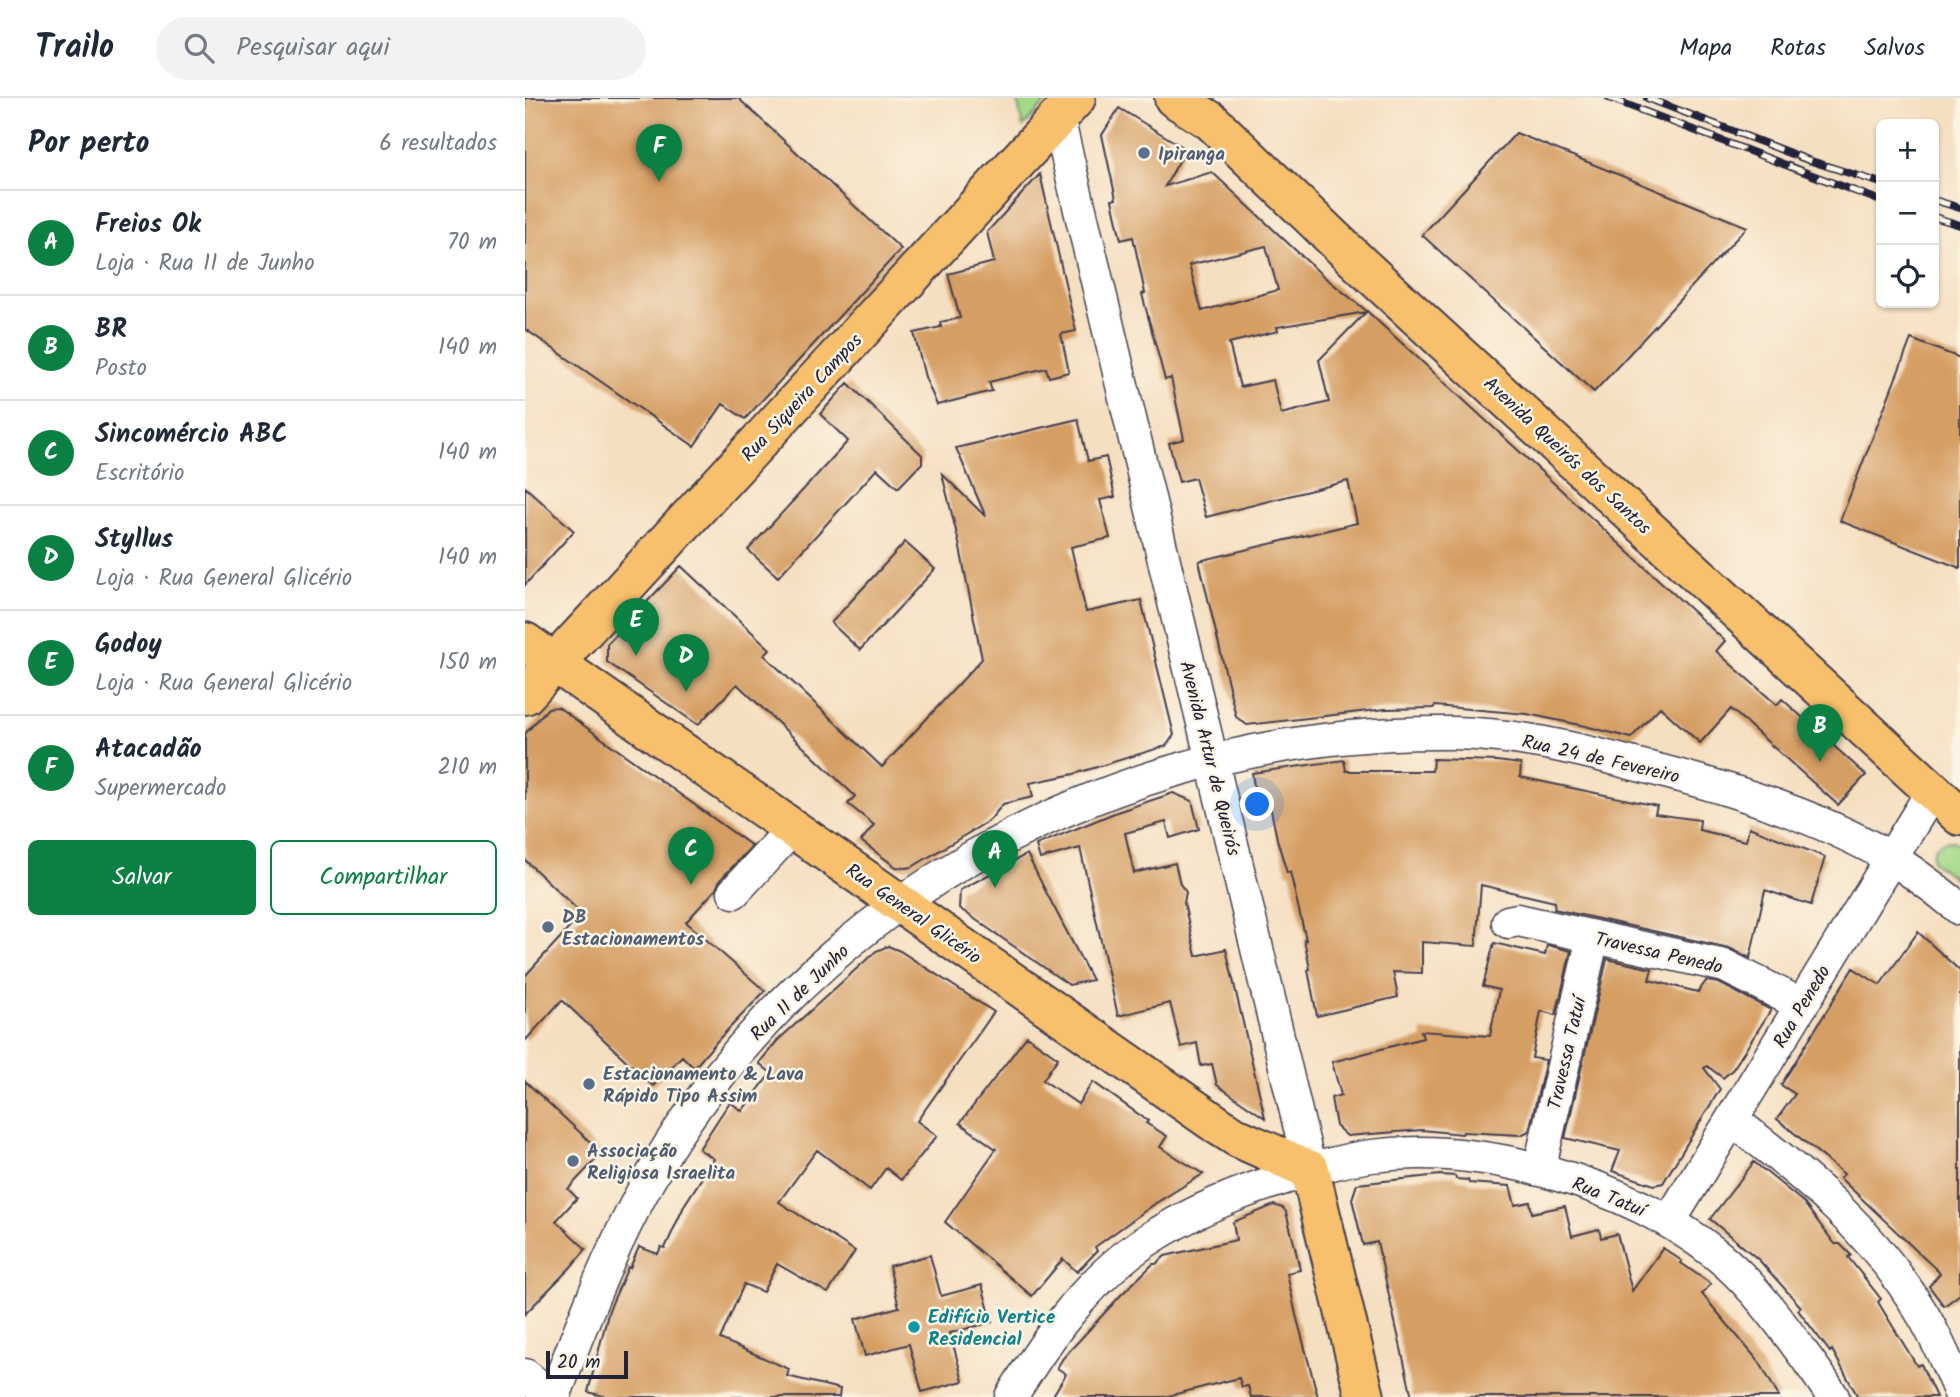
<!DOCTYPE html>
<html lang="pt">
<meta charset="utf-8">
<style>
body{margin:0;font-family:Kalam,sans-serif;background:#f2f2f3;color:#1f2937}
.controls{position:absolute;right:21px;top:21px;display:grid;overflow:hidden;border-radius:10px;box-shadow:0 2px 5px #0004}
.controls button{width:63px;height:63px;display:grid;place-items:center;padding:0;border:0;border-bottom:2px solid #e0e1e3;background:#fff;color:#1f2937;font:35px sans-serif}
.scale{position:absolute;left:21px;bottom:18px;width:82px;box-sizing:border-box;padding-left:7px;border:4px solid #22223b;border-top:0;font-size:19px;line-height:24px;white-space:nowrap;color:#22223b;-webkit-text-stroke:5px #fcf5e5;paint-order:stroke}
.you{position:absolute;left:733px;top:707px;width:24px;height:24px;margin:-18px;border:5px solid #fff;border-radius:50%;background:#1a73e8;box-shadow:0 0 0 10px #1a73e833}
.badge{display:grid;place-items:center;width:46px;height:46px;border-radius:50%;background:#0b8043;color:#fff;font-size:23px;font-weight:700}
.pin{position:absolute;translate:-50% -58px;filter:drop-shadow(0 2px 4px #0008)}
.pin::after{content:'';position:absolute;top:37px;width:24px;height:21px;background:inherit;clip-path:polygon(0 0,100% 0,50% 100%)}
.list{margin:0;padding:0;list-style:none}
h2{display:flex;justify-content:space-between;align-items:center;height:91px;margin:0;padding:0 28px;font-size:30px}
h2 small{font-size:23px;font-weight:400;color:#747a83}
.list li{display:grid;grid-template-columns:46px 1fr auto;gap:21px;align-items:center;box-sizing:border-box;height:105px;padding:0 28px;border-top:2px solid #e0e1e3}
.list b{display:block;font-size:26px;white-space:nowrap}
.list p{margin:0;font-size:23px;white-space:nowrap;color:#747a83}
.list em{font-size:23px;font-style:normal;color:#747a83}
.actions{display:flex;gap:14px;padding:21px 28px}
.actions a{flex:1;padding:16px 0;border:2px solid #0b8043;border-radius:10px;text-align:center;font-size:24px;color:#0b8043}
.actions .main{background:#0b8043;color:#fff}
.icon{flex:none;width:38px;height:38px;fill:none;stroke:currentColor;stroke-width:2;stroke-linecap:round;stroke-linejoin:round}
.map{position:relative;flex:none;width:1435px;height:1299px;overflow:hidden}
header{display:flex;align-items:center;gap:42px;box-sizing:border-box;height:98px;padding:0 35px;background:#fff;border-bottom:2px solid #e0e1e3}
header strong{font-size:33px}
nav{display:flex;gap:38px;margin-inline-start:auto;font-size:24px}
.search{width:490px;height:63px;background:#f2f2f3;display:flex;align-items:center;gap:18px;box-sizing:border-box;padding:0 24px;border-radius:38px;color:#747a83;font-size:26px}
main{display:flex}
aside{flex:1;background:#fff}
.map>svg:first-child{display:block}
</style>
<header>
<strong>Trailo</strong>
<div class="search"><svg class="icon" aria-label="search" viewBox="0 0 24 24"><circle cx="10" cy="10" r="6"/><path d="M15 15l6 6"/></svg>Pesquisar aqui</div>
<nav><a>Mapa</a><a>Rotas</a><a>Salvos</a></nav>
</header>
<main>
<aside>
<h2>Por perto<small>6 resultados</small></h2>
<ul class="list">
<li><span class="badge">A</span><div><b>Freios Ok</b><p>Loja · Rua 11 de Junho</p></div><em>70 m</em></li>
<li><span class="badge">B</span><div><b>BR</b><p>Posto</p></div><em>140 m</em></li>
<li><span class="badge">C</span><div><b>Sincomércio ABC</b><p>Escritório</p></div><em>140 m</em></li>
<li><span class="badge">D</span><div><b>Styllus</b><p>Loja · Rua General Glicério</p></div><em>140 m</em></li>
<li><span class="badge">E</span><div><b>Godoy</b><p>Loja · Rua General Glicério</p></div><em>150 m</em></li>
<li><span class="badge">F</span><div><b>Atacadão</b><p>Supermercado</p></div><em>210 m</em></li>
</ul>
<div class="actions"><a class="main">Salvar</a><a>Compartilhar</a></div>
</aside>
<div class="map">
<svg width="1435" height="1299" viewBox="0 0 1435 1299">
<rect width="100%" height="100%" fill="#fcf5e5"/>
<filter id="ink" filterUnits="userSpaceOnUse"><feTurbulence type="fractalNoise" baseFrequency=".0143" numOctaves="2"/><feDisplacementMap in="SourceGraphic" scale="14" xChannelSelector="R" yChannelSelector="G"/><feConvolveMatrix kernelMatrix="1 2 1 2 8 2 1 2 1" color-interpolation-filters="sRGB"/></filter>
<filter id="wash" filterUnits="userSpaceOnUse"><feTurbulence type="fractalNoise" baseFrequency=".00686" numOctaves="4" result="noise"/><feDisplacementMap in="SourceGraphic" scale="28" xChannelSelector="R" yChannelSelector="G"/><feGaussianBlur stdDeviation="1.57" result="paint"/><feColorMatrix in="noise" values="0 0 0 0 0 0 0 0 0 0 0 0 0 0 0 0 0 1.4 0 .05"/><feComposite in="paint" operator="in"/></filter>
<g filter="url(#wash)">
<rect width="100%" height="100%" fill="#f5dfc1"/>
<path fill="#a5d98a" stroke="#647e62" stroke-width="2" d="M 492,0 L 525,0 L 498,29 Z
M 1428,743 L 1435,747 L 1435,784 L 1408,764 C 1404,750 1415,743 1428,743 Z"/>
<g id="blocks">
<path fill="#d59e64" fill-rule="evenodd" d="M 0,0 L 213,0 L 376,151 L 220,321 L 198,306 L 169,348 L 0,231 Z
M 594,10 L 661,51 L 640,88 L 687,74 L 797,177 L 843,214 L 893,260 L 1200,543 L 1191,553 L 1252,607 L 1257,601 L 1341,677 L 1313,707 L 1206,611 L 1175,645 L 1135,609 L 1106,640 L 1060,628 L 1002,616 L 910,608 L 908,610 L 861,611 L 722,627 L 711,619 L 674,463 L 832,425 L 823,383 L 681,419 L 670,380 L 654,384 L 644,345 L 659,341 L 646,280 L 640,282 L 617,196 L 620,195 L 608,139 L 596,142 L 587,102 L 591,101 L 577,37 ZM 741,148 L 753,192 L 677,213 L 664,167 ZM 841,214 L 794,262 L 804,304 L 756,316 L 748,282 L 715,289 L 704,245 L 753,233 L 752,229 Z
M 991,35 L 1222,129 L 1069,294 L 897,137 Z
M 515,76 L 551,233 L 536,236 L 544,274 L 524,279 L 521,270 L 464,284 L 467,293 L 412,307 L 400,279 L 389,235 L 416,229 L 415,224 L 435,220 L 423,176 L 469,164 L 462,134 Z
M 1386,241 L 1435,260 L 1435,470 L 1315,423 Z
M 323,285 L 397,357 L 397,365 L 373,390 L 352,371 L 253,479 L 223,452 L 323,343 L 295,316 Z
M 553,321 L 563,363 L 581,359 L 590,399 L 575,402 L 585,440 L 546,449 L 561,514 L 616,502 L 649,637 L 641,648 L 549,676 L 505,685 L 508,699 L 478,706 L 465,722 L 387,769 L 380,770 L 371,769 L 336,743 L 349,727 L 323,706 L 330,698 L 212,586 L 173,627 L 82,564 L 82,546 L 156,468 L 245,551 L 239,557 L 357,669 L 457,561 L 434,445 L 417,376 L 461,419 L 431,350 Z
M 0,389 L 49,433 L 0,487 Z
M 380,444 L 410,471 L 335,552 L 306,525 Z
M 33,609 L 227,748 L 195,782 L 191,791 L 161,824 L 240,893 L 193,942 L 169,970 L 157,958 L 128,988 L 37,902 L 0,943 L 0,878 L 57,816 L 0,762 L 0,636 L 23,610 Z
M 908,661 L 972,663 L 996,666 L 995,679 L 1132,708 L 1130,716 L 1175,722 L 1174,732 L 1221,743 L 1224,729 L 1300,759 L 1286,807 L 1240,792 L 1225,860 L 1204,850 L 1029,811 L 1030,804 L 956,787 L 951,848 L 897,844 L 897,875 L 868,874 L 873,899 L 792,918 L 783,872 L 785,871 L 779,842 L 781,842 L 765,774 L 762,775 L 752,741 L 746,712 L 733,714 L 727,675 L 819,662 L 821,673 L 907,673 Z
M 648,695 L 667,703 L 674,731 L 645,740 L 641,724 L 600,735 L 609,775 L 650,765 L 655,786 L 661,794 L 659,805 L 671,858 L 701,851 L 740,1020 L 692,987 L 687,966 L 676,968 L 672,945 L 656,949 L 645,905 L 593,918 L 555,750 L 515,761 L 511,747 L 592,714 Z
M 502,756 L 519,790 L 567,882 L 544,887 L 434,810 L 435,792 Z
M 1393,834 L 1435,873 L 1435,1196 L 1419,1208 L 1404,1188 L 1415,1175 L 1315,1080 L 1319,1076 L 1252,1021 L 1270,996 L 1256,987 L 1328,870 L 1355,887 Z
M 969,845 L 1020,857 L 1022,847 L 1046,853 L 1031,917 L 1016,913 L 1007,960 L 1021,962 L 1004,1033 L 996,1037 L 938,1034 L 937,1036 L 897,1032 L 822,1038 L 811,1028 L 806,1000 L 816,997 L 807,964 L 898,940 L 896,933 L 965,938 L 974,892 L 958,888 Z
M 363,848 L 375,853 L 469,914 L 392,1023 L 412,1038 L 376,1082 L 361,1070 L 345,1092 L 292,1052 L 254,1104 L 330,1153 L 303,1195 L 252,1166 L 238,1194 L 219,1186 L 195,1241 L 264,1271 L 262,1278 L 315,1291 L 314,1299 L 82,1299 L 63,1294 L 84,1212 L 103,1169 L 105,1170 L 114,1149 L 133,1156 L 136,1149 L 140,1150 L 160,1106 L 189,1061 L 174,1051 L 194,1020 L 205,1004 L 217,1013 L 246,975 L 234,965 L 252,943 L 351,853 Z
M 1082,861 L 1127,871 L 1124,882 L 1173,894 L 1181,883 L 1194,885 L 1246,912 L 1208,971 L 1198,980 L 1182,968 L 1179,970 L 1195,991 L 1138,1085 L 1129,1087 L 1087,1073 L 1095,1053 L 1040,1040 Z
M 502,938 L 533,960 L 518,982 L 553,1006 L 568,984 L 623,1023 L 621,1025 L 642,1038 L 635,1049 L 678,1076 L 631,1105 L 570,1149 L 572,1153 L 552,1174 L 538,1161 L 507,1198 L 420,1124 L 471,1051 L 435,1025 Z
M 0,983 L 77,1055 L 43,1091 L 52,1100 L 31,1123 L 61,1151 L 45,1170 L 0,1216 Z
M 1229,1064 L 1278,1104 L 1310,1146 L 1315,1146 L 1326,1157 L 1323,1159 L 1356,1201 L 1353,1204 L 1392,1268 L 1396,1266 L 1411,1299 L 1333,1299 L 1307,1252 L 1305,1254 L 1273,1212 L 1276,1209 L 1234,1162 L 1185,1121 Z
M 915,1077 L 930,1078 L 931,1081 L 943,1082 L 944,1085 L 985,1088 L 990,1107 L 1005,1104 L 1007,1115 L 1040,1108 L 1047,1138 L 1074,1131 L 1076,1140 L 1092,1136 L 1107,1193 L 1138,1150 L 1157,1163 L 1156,1165 L 1186,1186 L 1177,1196 L 1235,1265 L 1254,1299 L 887,1299 L 852,1144 L 838,1147 L 827,1101 L 832,1086 Z
M 749,1107 L 758,1110 L 761,1114 L 770,1149 L 775,1172 L 762,1175 L 771,1217 L 793,1299 L 726,1299 L 723,1288 L 717,1289 L 714,1280 L 639,1299 L 527,1299 L 541,1276 L 532,1270 L 538,1260 L 596,1197 L 628,1166 L 631,1166 L 640,1158 L 711,1142 L 708,1124 Z
M 405,1157 L 416,1198 L 457,1187 L 467,1224 L 425,1235 L 438,1283 L 397,1294 L 384,1246 L 340,1258 L 330,1221 L 374,1209 L 364,1168 Z"/>
</g>
</g>
<g filter="url(#ink)">
<use href="#blocks" fill-opacity="0" stroke="#423e4f" stroke-width="2"/>
<g fill="none" stroke-linecap="round" stroke-linejoin="round">
<defs>
<path id="minor" d="M 533,20 L 785,1072
M 209,794 L 268,730
M 983,824 L 993,822 L 1200,868 L 1277,907
M 1207,1022 C 1283,1079 1349,1134 1398,1217 C 1413,1242 1424,1269 1435,1295
M 1014,1072 L 1068,839
M 1144,1124 L 1408,692
M 0,1277 L 27,1299
M 29,1299 C 63,1208 98,1119 151,1037 C 322,778 619,630 928,635 C 989,636 1050,650 1109,666 C 1194,687 1288,715 1364,759 C 1389,774 1412,792 1435,811
M 486,1299 C 518,1247 554,1194 603,1156 C 649,1121 700,1099 754,1082 C 785,1072 815,1062 847,1058 C 959,1044 1101,1085 1191,1156 C 1221,1180 1245,1211 1268,1242 C 1282,1261 1296,1279 1308,1299"/>
<path id="major" d="M 649,0 L 686,23 L 836,167 L 1435,718
M 0,544 L 694,1028 L 713,1040 L 785,1072 L 840,1299
M 0,597 L 551,0"/>
</defs>
<use href="#minor" stroke="#423e4f" stroke-width="35"/>
<use href="#major" stroke="#423e4f" stroke-width="42"/>
<use href="#minor" stroke="#fff" stroke-width="32"/>
<use href="#major" stroke="#f8bf6c" stroke-width="38"/>
<defs>
<path id="rail" d="M 1084,0 L 1356,103
M 1122,0 L 1283,62 L 1356,85
M 1409,102 L 1435,110
M 1409,119 L 1435,127"/>
</defs>
<use href="#rail" stroke="#22223b" stroke-width="8"/>
<use href="#rail" stroke="#fcf5e5" stroke-width="5" stroke-dasharray="16" stroke-linecap="butt"/>
</g>
</g>
<g fill="#5c6f8a" stroke="#fcf5e5" stroke-width="2.5">
<circle cx="619" cy="55" r="7"/>
<circle cx="23" cy="829" r="7"/>
<circle cx="64" cy="986" r="7"/>
<circle cx="48" cy="1063" r="7"/>
</g>
<circle fill="#0f9aa8" stroke="#fcf5e5" stroke-width="2.5" cx="389" cy="1229" r="7"/>
<g text-anchor="middle" stroke-width="5" stroke-linejoin="round" paint-order="stroke">
<g font-size="19" font-weight="bold" fill="#4e5e75" stroke="#fcf5e5" text-anchor="start">
<text x="633" y="62">Ipiranga</text>
<text x="37" y="825">DB<tspan x="37" dy="22">Estacionamentos</tspan></text>
<text x="78" y="982">Estacionamento &amp; Lava<tspan x="78" dy="22">Rápido Tipo Assim</tspan></text>
<text x="62" y="1059">Associação<tspan x="62" dy="22">Religiosa Israelita</tspan></text>
</g>
<g font-size="19" fill="#22223b" stroke="#fcf5e5">
<text transform="translate(276 299) rotate(-47)" y="7">Rua Siqueira Campos</text>
<text transform="translate(1043 357) rotate(43)" y="7">Avenida Queirós dos Santos</text>
<text transform="translate(686 660) rotate(76)" y="7">Avenida Artur de Queirós</text>
<text transform="translate(1076 660) rotate(13)" y="7">Rua 24 de Fevereiro</text>
<text transform="translate(389 815) rotate(35)" y="7">Rua General Glicério</text>
<text transform="translate(1134 854) rotate(13)" y="7">Travessa Penedo</text>
<text transform="translate(274 894) rotate(-44)" y="7">Rua 11 de Junho</text>
<text transform="translate(1276 908) rotate(-59)" y="7">Rua Penedo</text>
<text transform="translate(1041 955) rotate(-77)" y="7">Travessa Tatuí</text>
<text transform="translate(1084 1098) rotate(22)" y="7">Rua Tatuí</text>
</g>
<g font-size="19" font-weight="bold" fill="#0d838f" stroke="#fcf5e5" text-anchor="start">
<text x="403" y="1225">Edifício Vertice<tspan x="403" dy="22">Residencial</tspan></text>
</g>
</g>
</svg>
<div class="controls">
<button>+</button>
<button>−</button>
<button><svg class="icon" aria-label="locate" viewBox="0 0 24 24"><circle cx="12" cy="12" r="6"/><path d="M12 2v4M12 18v4M2 12h4M18 12h4"/></svg></button>
</div>
<div class="scale">20 m</div>
<div class="you"></div>
<div class="pin badge" style="left:470px;top:790px">A</div>
<div class="pin badge" style="left:1295px;top:664px">B</div>
<div class="pin badge" style="left:166px;top:787px">C</div>
<div class="pin badge" style="left:161px;top:594px">D</div>
<div class="pin badge" style="left:111px;top:558px">E</div>
<div class="pin badge" style="left:134px;top:84px">F</div>
</div>
</main>
